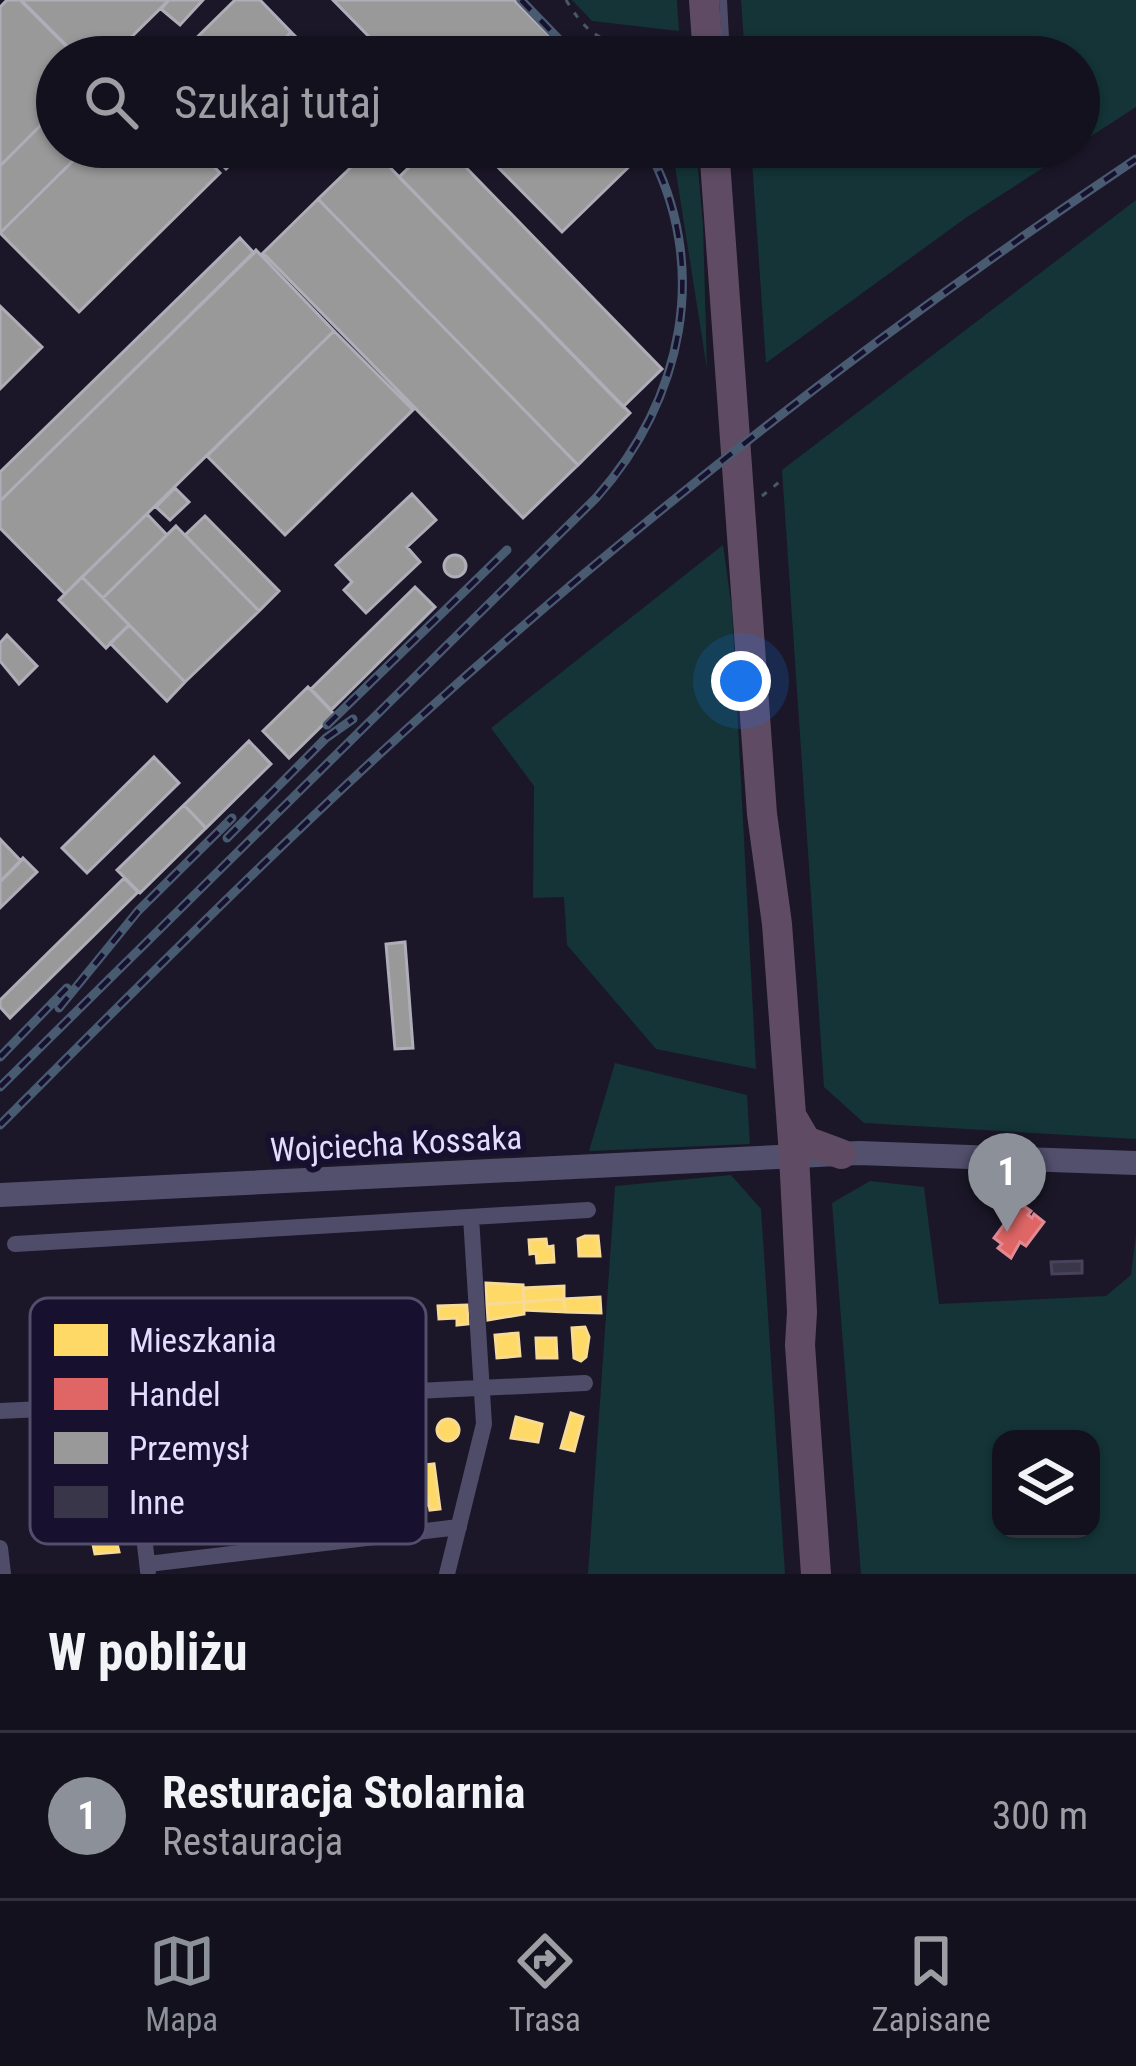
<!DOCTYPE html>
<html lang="pl">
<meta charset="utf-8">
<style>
body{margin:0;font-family:"Roboto Condensed",sans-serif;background:#211f2b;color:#f1f3f6}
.controls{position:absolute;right:36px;bottom:36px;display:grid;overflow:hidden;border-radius:24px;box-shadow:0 3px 9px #0004}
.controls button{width:108px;height:108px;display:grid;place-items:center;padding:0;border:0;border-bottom:3px solid #33313c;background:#14111e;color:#f1f3f6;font:60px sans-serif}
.you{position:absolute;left:741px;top:681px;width:42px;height:42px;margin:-30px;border:9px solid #fff;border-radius:50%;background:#1a73e8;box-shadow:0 0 0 18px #1a73e833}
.badge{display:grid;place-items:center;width:78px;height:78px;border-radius:50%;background:#8c9099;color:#fff;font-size:39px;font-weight:700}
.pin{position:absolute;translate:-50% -99px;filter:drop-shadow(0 3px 6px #0008)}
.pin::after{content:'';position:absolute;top:63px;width:42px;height:36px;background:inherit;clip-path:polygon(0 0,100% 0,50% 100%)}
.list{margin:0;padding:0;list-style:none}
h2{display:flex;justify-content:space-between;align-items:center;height:156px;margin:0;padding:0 48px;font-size:51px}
h2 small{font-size:39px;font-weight:400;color:#9d9da4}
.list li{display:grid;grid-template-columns:78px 1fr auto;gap:36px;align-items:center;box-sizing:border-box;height:168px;padding:0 48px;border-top:3px solid #33313c}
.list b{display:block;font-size:45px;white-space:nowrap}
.list p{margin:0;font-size:39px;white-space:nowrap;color:#9d9da4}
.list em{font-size:39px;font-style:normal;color:#9d9da4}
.icon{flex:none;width:66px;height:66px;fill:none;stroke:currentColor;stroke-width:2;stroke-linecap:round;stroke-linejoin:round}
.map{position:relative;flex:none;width:1136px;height:1574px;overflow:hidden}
.search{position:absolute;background:#14111e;box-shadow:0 3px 9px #0004;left:36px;right:36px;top:36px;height:132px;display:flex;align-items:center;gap:30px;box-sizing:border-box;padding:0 42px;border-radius:66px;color:#9d9da4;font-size:45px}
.sheet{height:324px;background:#14111e}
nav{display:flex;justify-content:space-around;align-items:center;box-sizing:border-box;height:168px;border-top:3px solid #33313c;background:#14111e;font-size:33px;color:#9d9da4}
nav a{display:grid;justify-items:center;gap:6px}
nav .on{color:#8c9099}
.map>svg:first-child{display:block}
</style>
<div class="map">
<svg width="1136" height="1574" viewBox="0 0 1136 1574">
<rect width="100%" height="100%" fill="#1b1728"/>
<path fill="#143437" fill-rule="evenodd" d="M 572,0 L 677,0 L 679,31 L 592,21 Z
M 741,0 L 1136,0 L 1136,107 L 1079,144 L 1079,57 L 745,57 Z
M 672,147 L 696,147 L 703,224 L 707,369 Z
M 751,147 L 1075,147 L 967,217 L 766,363 Z
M 1136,200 L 1136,1139 L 864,1123 L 824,1087 L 782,470 Z
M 723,545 L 732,610 L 756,1069 L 656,1049 L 567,945 L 564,897 L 533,898 L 534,786 L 491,728 Z
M 615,1063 L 747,1095 L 750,1144 L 589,1151 Z
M 731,1175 L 761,1209 L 785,1574 L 588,1574 L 615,1186 Z
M 870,1181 L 924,1187 L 939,1304 L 1106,1296 L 1131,1275 L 1136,1234 L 1136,1574 L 861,1574 L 832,1203 ZM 1001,1439 L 1091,1439 L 1091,1529 L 1001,1529 Z"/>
<path fill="#ffd966" stroke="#f7da94" stroke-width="3" d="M 585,1236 L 598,1236 L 600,1256 L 579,1256 L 578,1239 Z
M 546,1239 L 547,1247 L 553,1246 L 554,1262 L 537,1263 L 536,1253 L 530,1254 L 529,1240 Z
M 486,1283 L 523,1285 L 524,1302 L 487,1304 Z
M 564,1286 L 564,1299 L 524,1302 L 523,1288 Z
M 600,1297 L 601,1313 L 565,1312 L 564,1299 Z
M 564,1299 L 565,1312 L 524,1310 L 524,1302 Z
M 524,1302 L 524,1314 L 488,1320 L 487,1304 Z
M 467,1305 L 468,1324 L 457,1325 L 457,1318 L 439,1319 L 438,1306 Z
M 585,1327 L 589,1337 L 586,1357 L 581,1361 L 574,1358 L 572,1328 Z
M 518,1333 L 520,1356 L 497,1358 L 495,1335 Z
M 536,1338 L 556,1338 L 557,1358 L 537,1358 Z
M 571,1413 L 583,1417 L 574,1451 L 561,1448 Z
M 516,1417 L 542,1424 L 538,1442 L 511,1438 Z
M437 1430a11 11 0 1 1 22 0a11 11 0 1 1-22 0Z
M 434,1464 L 440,1509 L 430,1510 L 425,1484 L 406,1486 L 404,1467 Z
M 425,1484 L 428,1505 L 411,1506 L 406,1486 Z
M 114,1532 L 119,1552 L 95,1554 L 91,1535 Z"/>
<path fill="#e06666" stroke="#e18a94" stroke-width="3" d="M 1020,1203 L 1031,1211 L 1028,1215 L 1032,1218 L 1034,1214 L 1044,1222 L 1026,1246 L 1020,1242 L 1011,1258 L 998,1248 L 1002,1244 L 994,1238 Z"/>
<path fill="#999" stroke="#afaeb8" stroke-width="3" d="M 7,0 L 20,0 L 77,57 L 57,57 L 57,109 L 0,166 L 0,7 Z
M 21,0 L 169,0 L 111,57 L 78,57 Z
M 169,0 L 203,0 L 180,25 L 161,9 Z
M 235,0 L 260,0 L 291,32 L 266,57 L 177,57 Z
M 333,0 L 514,0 L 571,57 L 389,57 Z
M 291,32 L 316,57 L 266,57 Z
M 57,109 L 57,147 L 87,147 L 0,233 L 0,166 Z
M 87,147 L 195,147 L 220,173 L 79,312 L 0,233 Z
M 204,147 L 249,147 L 226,169 Z
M 430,147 L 446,147 L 662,369 L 623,407 L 399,177 Z
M 478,147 L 634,147 L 641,155 L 562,232 Z
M 371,148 L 630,413 L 578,465 L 318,199 Z
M 318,199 L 578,465 L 523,518 L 263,253 Z
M 240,238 L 254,253 L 0,501 L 0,472 Z
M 256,250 L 334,331 L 65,594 L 0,528 L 0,501 Z
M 0,306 L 42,347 L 0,389 Z
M 334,331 L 413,410 L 285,535 L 207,456 Z
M 175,488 L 189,502 L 170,520 L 156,507 Z
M 412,494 L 436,520 L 407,547 L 420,562 L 366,613 L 344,590 L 352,582 L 336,565 Z
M 147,514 L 167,535 L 103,598 L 82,577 Z
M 205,516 L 279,591 L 259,611 L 185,535 Z
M 176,526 L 259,611 L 185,682 L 103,598 Z
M444 566a11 11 0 1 1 22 0a11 11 0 1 1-22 0Z
M 82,577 L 129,625 L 106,648 L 59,600 Z
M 415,587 L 435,607 L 331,710 L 311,689 Z
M 129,625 L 185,682 L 167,701 L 110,643 Z
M 7,635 L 37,666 L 19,684 L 0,661 L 0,643 Z
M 308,687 L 334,714 L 289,758 L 263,731 Z
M 249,741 L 271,764 L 206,828 L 184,805 Z
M 154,757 L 179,783 L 87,873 L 62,848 Z
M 184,805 L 206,828 L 140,893 L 117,870 Z
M 0,839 L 21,861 L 0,882 Z
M 23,858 L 37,872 L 0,908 L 0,882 Z
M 124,878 L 138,892 L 10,1018 L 0,1007 L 0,1000 Z
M 405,942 L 413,1048 L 395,1049 L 386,944 Z"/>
<path fill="#3a3649" stroke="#48425a" stroke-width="3" d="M 1082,1261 L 1082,1273 L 1052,1274 L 1051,1262 Z"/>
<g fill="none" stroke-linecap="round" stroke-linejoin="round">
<path stroke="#495869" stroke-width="3" stroke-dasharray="6 9" stroke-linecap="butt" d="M 566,0 C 601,59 625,39 683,46
M 762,496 L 783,479"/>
<path stroke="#4f4c69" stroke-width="8" d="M 723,0 L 726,57"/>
<path stroke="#4f4c69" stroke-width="16" d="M 15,1244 L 588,1210
M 129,1405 L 148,1571
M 0,1411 L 585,1383
M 0,1548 L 3,1574
M 148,1564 L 459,1527
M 447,1574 L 484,1424 L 471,1217"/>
<path stroke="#53506e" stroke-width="24" d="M 0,1195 L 859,1153 L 1136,1163"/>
<path stroke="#5f4c64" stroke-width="30" d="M 704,0 L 708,57
M 714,147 L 762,814 L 777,924 L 794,1155 L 802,1312 L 800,1345 L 816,1574
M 792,1117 L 806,1141 L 841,1154"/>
<defs>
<path id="rail" d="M 521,0 L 576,57
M 327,725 L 507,550
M 227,838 L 326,738 L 353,719
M 59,1008 L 138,911 L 232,818
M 0,1057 L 67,988
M 0,1087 L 596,498 C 683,401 712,265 647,147
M 0,1125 C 141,984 281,842 429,709 C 651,509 888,325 1136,159"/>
</defs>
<use href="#rail" stroke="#495b71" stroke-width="9"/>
<use href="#rail" stroke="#17102f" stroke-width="4.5" stroke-dasharray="14" stroke-linecap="butt"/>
</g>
<g text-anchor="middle" stroke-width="12" stroke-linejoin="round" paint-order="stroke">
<g font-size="33" fill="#e3deff" stroke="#17102f">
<text transform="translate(396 1143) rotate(-3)" y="12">Wojciecha Kossaka</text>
</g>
</g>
<rect x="30" y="1298" width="396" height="246" rx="18" fill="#17102f" stroke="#544e6d" stroke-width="3"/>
<rect x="54" y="1324" width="54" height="32" fill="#ffd966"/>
<rect x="54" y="1378" width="54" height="32" fill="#e06666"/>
<rect x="54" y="1432" width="54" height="32" fill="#999"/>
<rect x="54" y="1486" width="54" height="32" fill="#3a3649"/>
<g font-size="33" fill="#e3deff">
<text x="129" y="1352">Mieszkania</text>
<text x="129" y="1406">Handel</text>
<text x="129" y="1460">Przemysł</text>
<text x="129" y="1514">Inne</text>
</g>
</svg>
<div class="controls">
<button><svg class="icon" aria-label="layers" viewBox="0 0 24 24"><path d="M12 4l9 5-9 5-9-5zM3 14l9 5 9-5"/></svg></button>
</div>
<div class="you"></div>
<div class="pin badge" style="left:1007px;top:1232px">1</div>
<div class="search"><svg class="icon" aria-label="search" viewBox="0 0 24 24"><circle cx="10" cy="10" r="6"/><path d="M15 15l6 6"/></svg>Szukaj tutaj</div>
</div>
<section class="sheet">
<h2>W pobliżu<small></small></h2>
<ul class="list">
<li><span class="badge">1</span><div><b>Resturacja Stolarnia</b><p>Restauracja</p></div><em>300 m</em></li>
</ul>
</section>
<nav>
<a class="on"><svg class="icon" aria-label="map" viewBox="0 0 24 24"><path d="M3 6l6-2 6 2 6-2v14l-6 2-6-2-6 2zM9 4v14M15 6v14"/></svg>Mapa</a>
<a><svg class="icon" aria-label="directions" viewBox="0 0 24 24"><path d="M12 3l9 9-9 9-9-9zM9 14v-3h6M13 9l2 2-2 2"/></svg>Trasa</a>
<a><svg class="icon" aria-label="saved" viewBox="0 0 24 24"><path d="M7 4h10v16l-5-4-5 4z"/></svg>Zapisane</a>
</nav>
